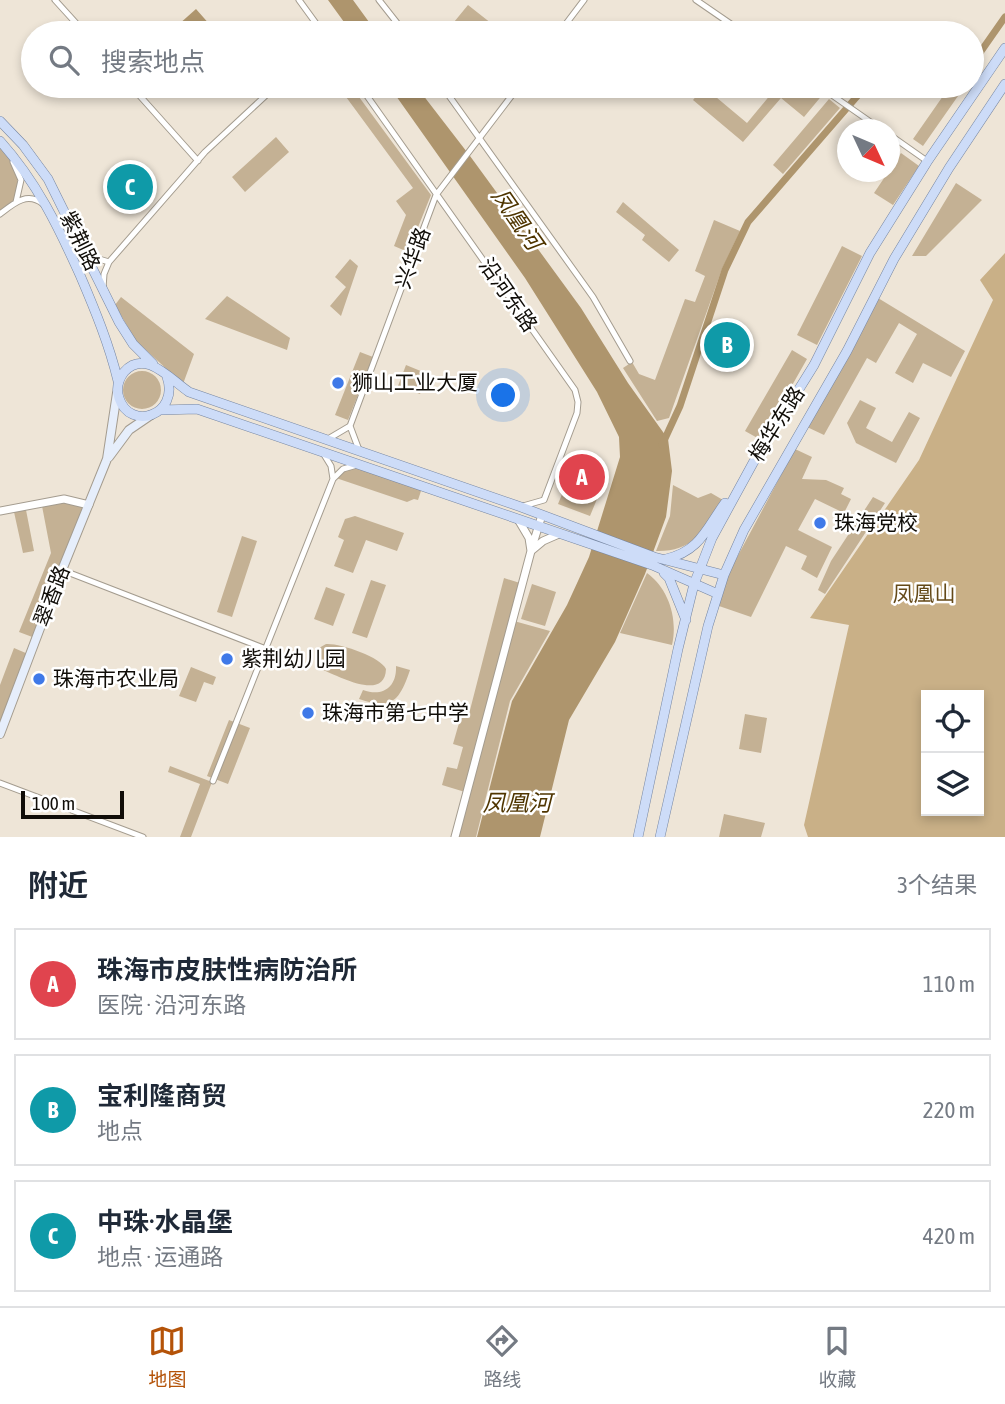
<!DOCTYPE html>
<html lang="zh">
<meta charset="utf-8">
<style>
body{margin:0;font-family:"Asap Condensed","Noto Sans SC",sans-serif;background:#f6f6f7;color:#1f2937}
.controls{position:absolute;right:21px;bottom:21px;display:grid;overflow:hidden;border-radius:0px;box-shadow:0 4px 10px #0003}
.controls button{width:63px;height:63px;display:grid;place-items:center;padding:0;border:0;border-bottom:2px solid #e0e1e3;background:#fff;color:#1f2937;font:35px sans-serif}
.compass{position:absolute;left:837px;top:119px;width:63px;height:63px;border-radius:50%;background:#fff;box-shadow:0 4px 10px #0003;rotate:134deg}
.scale{position:absolute;left:21px;bottom:18px;width:103px;box-sizing:border-box;padding-left:7px;border:4px solid #100d08;border-top:0;font-size:19px;line-height:24px;white-space:nowrap;color:#100d08;-webkit-text-stroke:5px #fff;paint-order:stroke}
.you{position:absolute;left:504px;top:396px;width:24px;height:24px;margin:-18px;border:5px solid #fff;border-radius:50%;background:#1a73e8;box-shadow:0 0 0 10px #1a73e833}
.badge{display:grid;place-items:center;width:46px;height:46px;border-radius:50%;background:#b45309;color:#fff;font-size:23px;font-weight:700}
.pin{position:absolute;translate:-50% -50%;border:4px solid #fff;box-shadow:0 2px 7px #0006}
.list{margin:0;padding:0;list-style:none}
h2{display:flex;justify-content:space-between;align-items:center;height:91px;margin:0;padding:0 28px;font-size:30px}
h2 small{font-size:23px;font-weight:400;color:#747a83}
.list li{display:grid;grid-template-columns:46px 1fr auto;gap:21px;align-items:center;box-sizing:border-box;height:112px;margin:0 14px 14px;padding:0 14px;border:2px solid #e0e1e3;border-radius:0px}
.list b{display:block;font-size:26px;white-space:nowrap}
.list p{margin:0;font-size:23px;white-space:nowrap;color:#747a83}
.list em{font-size:23px;font-style:normal;color:#747a83}
.icon{flex:none;width:38px;height:38px;fill:none;stroke:currentColor;stroke-width:2;stroke-linecap:round;stroke-linejoin:round}
.map{position:relative;flex:none;width:1005px;height:837px;overflow:hidden}
.search{position:absolute;background:#fff;box-shadow:0 4px 10px #0003;left:21px;right:21px;top:21px;height:77px;display:flex;align-items:center;gap:18px;box-sizing:border-box;padding:0 24px;border-radius:38px;color:#747a83;font-size:26px}
.sheet{height:469px;background:#fff}
nav{display:flex;justify-content:space-around;align-items:center;box-sizing:border-box;height:98px;border-top:2px solid #e0e1e3;background:#fff;font-size:19px;color:#747a83}
nav a{display:grid;justify-items:center;gap:4px}
nav .on{color:#b45309}
.map>svg:first-child{display:block}
</style>
<div class="map">
<svg width="1005" height="837" viewBox="0 0 1005 837">
<rect width="100%" height="100%" fill="#eee5d7"/>
<path fill="#c4b194" d="M 468,5 L 501,31 L 499,33 L 445,33 Z
M 338,86 L 351,86 L 431,195 L 408,252 L 394,246 L 406,215 L 396,201 L 413,188 Z
M 761,86 L 813,86 L 824,93 L 804,117 L 781,98 L 743,142 L 693,100 L 704,87 L 747,123 L 771,94 Z
M 950,86 L 965,86 L 923,146 L 913,139 Z
M 829,99 L 840,108 L 783,174 L 773,165 Z
M 276,137 L 289,152 L 245,192 L 232,177 Z
M 0,144 C 12,158 25,184 13,201 C 11,205 4,208 0,211 Z
M 901,153 L 919,166 L 893,205 L 874,193 Z
M 956,183 L 982,200 L 926,256 L 912,256 Z
M 623,202 L 679,250 L 669,262 L 642,240 L 645,235 L 616,212 Z
M 714,220 L 740,231 L 722,269 L 669,418 L 657,421 L 623,368 L 632,362 L 639,374 L 655,380 L 685,299 L 695,302 L 705,276 L 695,271 Z
M 842,246 L 862,256 L 817,345 L 797,335 Z
M 350,259 L 358,266 L 341,316 L 330,306 L 346,287 L 335,277 Z
M 227,296 L 290,338 L 287,350 L 205,319 Z
M 121,297 L 194,354 L 183,384 L 136,341 L 115,305 Z
M 878,298 L 965,351 L 951,377 L 923,363 L 913,383 L 895,373 L 917,334 L 899,323 L 876,363 L 867,358 L 824,435 L 807,427 Z
M 792,350 L 807,359 L 761,440 L 745,431 Z
M 360,352 L 373,357 L 348,420 L 335,415 Z
M 406,365 L 428,374 L 420,394 L 398,386 Z
M123 390a19 19 0 1 1 38 0a19 19 0 1 1-38 0Z
M 860,400 L 876,408 L 866,428 L 892,442 L 909,412 L 920,418 L 896,463 L 856,443 L 847,423 Z
M 795,449 L 812,457 L 802,479 L 826,480 L 844,488 L 841,494 L 851,499 L 844,513 L 815,499 L 798,530 L 832,547 L 817,578 L 801,569 L 807,556 L 786,546 L 751,617 L 719,606 L 727,576 Z
M 360,467 L 422,488 L 418,500 L 414,499 L 407,502 L 336,478 L 344,471 Z
M 673,485 L 698,498 L 711,493 L 723,500 C 705,529 694,552 656,551 L 670,516 Z
M 565,487 L 597,499 L 590,516 L 558,504 Z
M 873,497 L 885,503 L 825,594 L 818,590 L 831,561 Z
M 63,502 L 86,508 L 35,638 L 19,632 L 51,553 L 42,506 Z
M 26,510 L 34,551 L 23,553 L 14,512 Z
M 355,516 L 404,533 L 397,551 L 366,540 L 353,573 L 334,566 L 344,540 L 338,537 L 345,519 Z
M 242,536 L 257,541 L 232,617 L 217,612 Z
M 647,573 C 669,589 678,619 672,645 L 620,633 Z
M 504,578 L 520,583 L 465,792 L 442,785 L 447,767 L 457,769 L 463,747 L 453,744 L 463,709 L 470,710 Z
M 371,580 L 386,585 L 367,638 L 352,633 Z
M 532,584 L 556,592 L 545,626 L 521,619 Z
M 326,587 L 345,594 L 333,626 L 314,619 Z
M 514,621 L 550,631 L 510,701 L 476,837 L 456,837 Z
M 326,644 C 340,643 381,657 386,669 C 385,702 338,676 321,669 L 316,656 L 319,648 Z
M 14,648 L 28,654 L 0,727 L 0,685 Z
M 396,666 L 410,670 C 400,700 392,711 359,699 L 363,690 C 382,697 397,688 396,666 Z
M 191,667 L 216,677 L 213,685 L 204,682 L 196,702 L 179,696 Z
M 745,714 L 767,718 L 761,753 L 739,749 Z
M 229,720 L 250,728 L 228,784 L 207,776 Z
M 170,766 L 212,782 L 191,837 L 180,837 L 200,784 L 168,772 Z
M 724,814 L 765,823 L 761,837 L 719,837 Z"/>
<path fill="#c9b087" fill-rule="evenodd" d="M 1005,253 L 1005,837 L 808,837 L 804,825 L 849,625 L 810,618 L 919,460 L 993,300 L 980,280 ZM 926,695 L 979,695 L 979,811 L 926,811 Z"/>
<path fill="#ae956d" d="M 328,0 L 353,0 L 377,33 L 352,33 Z
M 196,9 L 211,26 L 203,33 L 169,33 Z
M 389,86 L 416,86 L 470,156 L 581,308 L 628,383 L 668,439 L 672,471 L 666,517 L 645,574 L 615,642 L 569,720 L 540,837 L 477,837 L 512,701 L 567,605 L 589,557 L 620,457 L 619,437 L 597,392 L 525,278 Z"/>
<g fill="none" stroke-linecap="round" stroke-linejoin="round">
<path stroke="#ae956d" stroke-width="7" d="M 972,56 L 977,57 L 1005,17
M 662,445 L 680,406 L 725,270 L 748,222 L 866,86"/>
<defs>
<path id="minor" d="M 55,0 L 85,33
M 299,0 L 323,33
M 379,0 L 405,33
M 696,0 L 744,33
M 559,33 L 584,0
M 131,86 L 198,161
M 360,86 L 575,390 L 578,402 L 577,413 L 544,500 L 523,506
M 442,86 L 593,297 L 630,361
M 819,86 L 882,130
M 890,135 L 927,161
M 13,162 L 21,180 L 16,202
M 0,214 C 13,204 27,191 43,204
M 85,249 L 99,259 L 109,262
M 103,288 L 104,274 L 109,262 L 205,152 L 276,86
M 350,426 L 359,450
M 328,439 L 350,426 L 436,195 L 519,86
M 333,479 L 343,469 L 357,465
M 62,570 L 266,649
M 213,781 L 333,479 L 331,466 L 323,453
M 0,783 L 143,837"/>
<path id="tertiary" d="M 0,511 L 64,499 L 89,505
M 532,547 L 542,515
M 531,551 L 543,541 L 559,534
M 455,837 L 531,551 L 529,538 L 519,521"/>
<path id="secondary" d="M 109,457 L 129,430 L 151,415
M 0,734 L 62,570 L 107,459 L 117,393"/>
<path id="primary" d="M 0,121 L 23,145 L 48,179 L 119,322 L 133,344 L 153,364
M 0,141 C 36,181 58,226 80,275 C 95,310 109,344 118,381
M 167,377 C 180,415 130,432 119,398 C 116,389 118,380 124,372 C 145,348 171,380 189,392 L 521,507 L 654,557 L 724,575
M 161,410 L 197,409 L 652,565 L 718,594
M 666,559 C 700,551 706,529 725,503
M 664,573 L 669,578 L 686,620
M 638,837 L 678,649 L 694,584 L 712,538 L 753,463 L 814,365 L 870,253 L 927,162 L 1005,48
M 660,837 L 708,626 L 724,575 L 744,530 L 847,351 L 894,259 L 949,168 L 1005,84"/>
</defs>
<use href="#minor" stroke="#a49c8f" stroke-width="7"/>
<use href="#tertiary" stroke="#a49c8f" stroke-width="9"/>
<use href="#secondary" stroke="#a49c8f" stroke-width="10"/>
<use href="#primary" stroke="#7585a1" stroke-width="10"/>
<use href="#minor" stroke="#fff" stroke-width="5"/>
<use href="#tertiary" stroke="#fff" stroke-width="7"/>
<use href="#secondary" stroke="#e6eefb" stroke-width="8"/>
<use href="#primary" stroke="#cddcf8" stroke-width="9"/>
</g>
<g fill="#3f79e8" stroke="#fff" stroke-width="2.5">
<circle cx="338" cy="383" r="7"/>
<circle cx="820" cy="523" r="7"/>
<circle cx="227" cy="659" r="7"/>
<circle cx="39" cy="679" r="7"/>
<circle cx="308" cy="713" r="7"/>
</g>
<g text-anchor="middle" stroke-width="5" stroke-linejoin="round" paint-order="stroke">
<g font-size="21" fill="#100d08" stroke="#fff">
<text transform="translate(80 241) rotate(64)" y="7">紫荆路</text>
<text transform="translate(413 258) rotate(-70)" y="7">兴华路</text>
<text transform="translate(508 295) rotate(55)" y="7">沿河东路</text>
<text transform="translate(777 424) rotate(-58)" y="7">梅华东路</text>
<text transform="translate(52 596) rotate(-69)" y="7">翠香路</text>
</g>
<g font-size="21" fill="#100d08" stroke="#fff" text-anchor="start">
<text x="352" y="390">狮山工业大厦</text>
<text x="834" y="530">珠海党校</text>
<text x="241" y="666">紫荆幼儿园</text>
<text x="53" y="686">珠海市农业局</text>
<text x="322" y="720">珠海市第七中学</text>
</g>
<g font-size="21" fill="#644918" stroke="#fff">
<text x="924" y="601">凤凰山</text>
</g>
<g font-size="23" font-style="italic" fill="#4f3500" stroke="#fff">
<text transform="translate(517 219) rotate(55)" y="8">凤凰河</text>
<text x="517" y="811">凤凰河</text>
</g>
</g>
</svg>
<div class="controls">
<button><svg class="icon" aria-label="locate" viewBox="0 0 24 24"><circle cx="12" cy="12" r="6"/><path d="M12 2v4M12 18v4M2 12h4M18 12h4"/></svg></button>
<button><svg class="icon" aria-label="layers" viewBox="0 0 24 24"><path d="M12 4l9 5-9 5-9-5zM3 14l9 5 9-5"/></svg></button>
</div>
<svg class="compass" viewBox="-18 -18 36 36"><path d="M0-13l5 13h-10z" fill="#e53935"/><path d="M0 13l5-13h-10z" fill="#747a83"/></svg>
<div class="scale">100 m</div>
<div class="you"></div>
<div class="pin badge" style="left:582px;top:477px;background:#e0444e">A</div>
<div class="pin badge" style="left:727px;top:345px;background:#0f9aa8">B</div>
<div class="pin badge" style="left:130px;top:187px;background:#0f9aa8">C</div>
<div class="search"><svg class="icon" aria-label="search" viewBox="0 0 24 24"><circle cx="10" cy="10" r="6"/><path d="M15 15l6 6"/></svg>搜索地点</div>
</div>
<section class="sheet">
<h2>附近<small>3个结果</small></h2>
<ul class="list">
<li><span class="badge" style="background:#e0444e">A</span><div><b>珠海市皮肤性病防治所</b><p>医院 · 沿河东路</p></div><em>110 m</em></li>
<li><span class="badge" style="background:#0f9aa8">B</span><div><b>宝利隆商贸</b><p>地点</p></div><em>220 m</em></li>
<li><span class="badge" style="background:#0f9aa8">C</span><div><b>中珠·水晶堡</b><p>地点 · 运通路</p></div><em>420 m</em></li>
</ul>
</section>
<nav>
<a class="on"><svg class="icon" aria-label="map" viewBox="0 0 24 24"><path d="M3 6l6-2 6 2 6-2v14l-6 2-6-2-6 2zM9 4v14M15 6v14"/></svg>地图</a>
<a><svg class="icon" aria-label="directions" viewBox="0 0 24 24"><path d="M12 3l9 9-9 9-9-9zM9 14v-3h6M13 9l2 2-2 2"/></svg>路线</a>
<a><svg class="icon" aria-label="saved" viewBox="0 0 24 24"><path d="M7 4h10v16l-5-4-5 4z"/></svg>收藏</a>
</nav>
